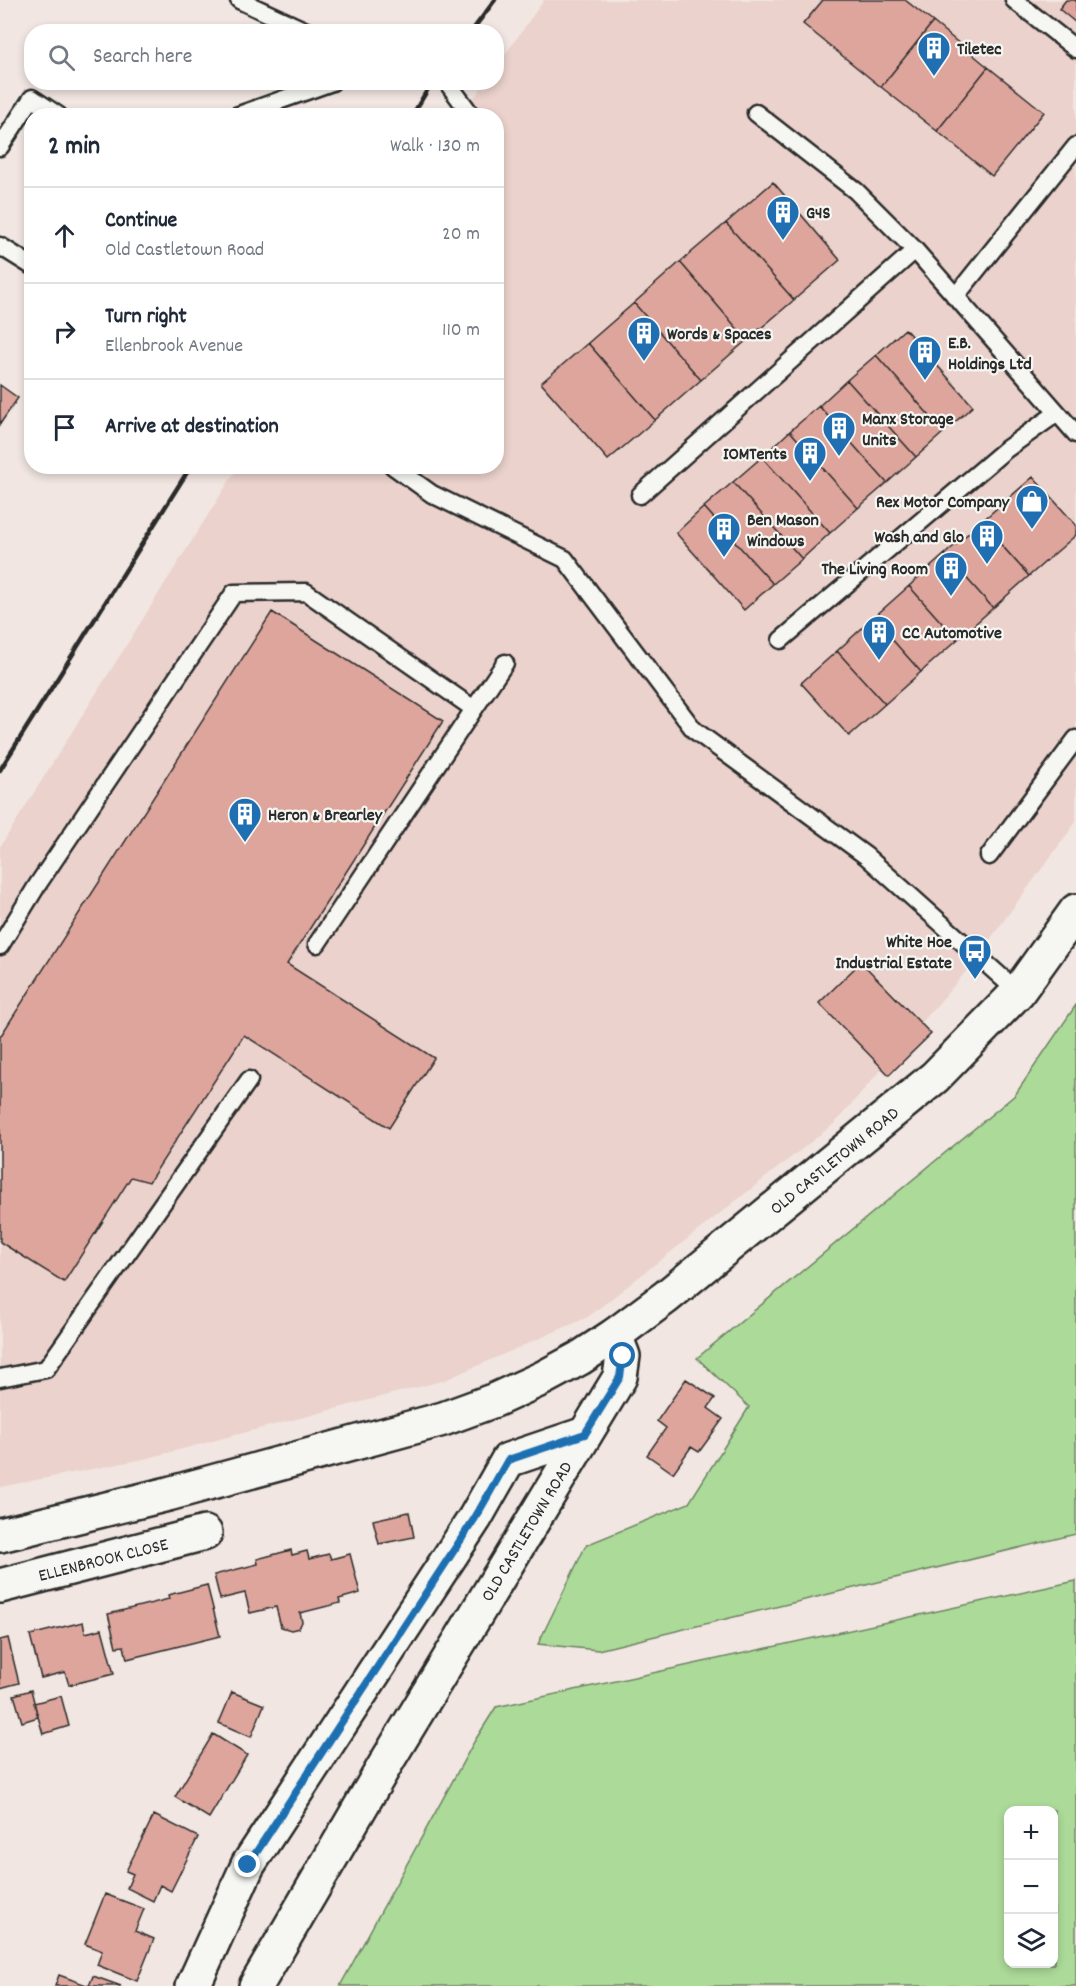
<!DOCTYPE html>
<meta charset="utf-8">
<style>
body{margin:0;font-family:Dekko,sans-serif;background:#f2f2f3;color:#1f2937}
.controls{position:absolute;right:18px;bottom:18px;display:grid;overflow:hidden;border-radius:12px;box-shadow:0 3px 9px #0003}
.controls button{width:54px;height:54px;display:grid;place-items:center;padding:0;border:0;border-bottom:2px solid #e0e1e3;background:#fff;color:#1f2937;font:30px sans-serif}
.stop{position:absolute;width:18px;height:18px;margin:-14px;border:4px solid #1f6fb2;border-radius:50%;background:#fff}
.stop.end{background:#1f6fb2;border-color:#fff;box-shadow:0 2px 6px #0008}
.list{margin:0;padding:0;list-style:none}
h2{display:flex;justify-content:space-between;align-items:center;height:78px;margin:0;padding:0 24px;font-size:26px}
h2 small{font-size:20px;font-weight:400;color:#747a83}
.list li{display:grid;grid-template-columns:39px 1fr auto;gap:18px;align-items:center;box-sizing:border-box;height:96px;padding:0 24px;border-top:2px solid #e0e1e3}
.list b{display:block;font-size:22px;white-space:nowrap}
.list p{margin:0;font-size:20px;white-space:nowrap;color:#747a83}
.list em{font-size:20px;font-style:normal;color:#747a83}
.icon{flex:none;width:33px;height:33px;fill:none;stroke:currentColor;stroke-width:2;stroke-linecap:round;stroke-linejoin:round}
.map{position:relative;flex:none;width:1076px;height:1986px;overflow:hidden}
.search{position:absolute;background:#fff;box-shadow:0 3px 9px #0003;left:24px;top:24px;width:480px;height:66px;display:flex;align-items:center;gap:15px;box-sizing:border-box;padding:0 21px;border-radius:24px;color:#747a83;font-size:22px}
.panel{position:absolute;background:#fff;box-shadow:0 3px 9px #0003;left:24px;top:108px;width:480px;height:366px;border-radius:24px}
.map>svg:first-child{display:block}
</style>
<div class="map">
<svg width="1076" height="1986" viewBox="0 0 1076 1986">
<rect width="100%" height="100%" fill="#f1e6e1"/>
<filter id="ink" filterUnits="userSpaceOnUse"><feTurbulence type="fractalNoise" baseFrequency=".0167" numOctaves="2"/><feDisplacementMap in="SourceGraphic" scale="12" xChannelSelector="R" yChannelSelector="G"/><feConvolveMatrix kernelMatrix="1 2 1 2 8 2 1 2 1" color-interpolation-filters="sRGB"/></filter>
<g filter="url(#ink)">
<path fill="#ebd2cc" d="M 544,0 L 1076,0 L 1076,822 L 969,968 L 835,1123 L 588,1317 L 445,1380 L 144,1459 L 0,1487 L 0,847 L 238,467 L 496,466 L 496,116 L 461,115 L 485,83 L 496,82 L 497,66 Z"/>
<path fill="#acda99" stroke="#6c8262" stroke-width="1.5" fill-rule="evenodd" d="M 1076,1005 L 1076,1534 L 598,1650 L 538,1644 L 586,1545 L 689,1503 L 749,1407 L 697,1358 L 1015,1095 Z
M 1076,1581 L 1076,1986 L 340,1986 L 474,1742 L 496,1707 ZM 1008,1810 L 1054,1810 L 1054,1964 L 1008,1964 Z"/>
<path fill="#dea59c" stroke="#2b2b2b" stroke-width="1.5" d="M 823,0 L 905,0 L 933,22 L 881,87 L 803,24 Z
M 1066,0 L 1076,0 L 1076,23 L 1059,9 Z
M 933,22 L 988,67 L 937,131 L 881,87 Z
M 988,67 L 1044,112 L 992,176 L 937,131 Z
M 773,182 L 840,260 L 794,300 L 726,223 Z
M 726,223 L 794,300 L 747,340 L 680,262 Z
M 680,262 L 747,340 L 701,380 L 634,303 Z
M 634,303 L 701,380 L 655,420 L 588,343 Z
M 905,329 L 973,406 L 944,432 L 876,355 Z
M 588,343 L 655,420 L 608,460 L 541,383 Z
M 876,355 L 944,432 L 916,457 L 847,380 Z
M 847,380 L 916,457 L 887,483 L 819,406 Z
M 0,385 L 18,398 L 0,424 Z
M 819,406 L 887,483 L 858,508 L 790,431 Z
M 790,431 L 858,508 L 830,533 L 762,457 Z
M 762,457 L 830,533 L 802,559 L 733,482 Z
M 1033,477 L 1076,525 L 1076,535 L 1029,576 L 981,522 Z
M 733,482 L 802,559 L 773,584 L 704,507 Z
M 704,507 L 773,584 L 744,610 L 676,533 Z
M 981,522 L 1029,576 L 993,608 L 945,554 Z
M 945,554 L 993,608 L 957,640 L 909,586 Z
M 909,586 L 957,640 L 921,672 L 873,618 Z
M 272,612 L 443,721 L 287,964 L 434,1058 L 389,1128 L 244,1035 L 149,1182 L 131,1177 L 64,1282 L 0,1242 L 0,1037 Z
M 873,618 L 921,672 L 885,704 L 837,651 Z
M 837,651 L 885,704 L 849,736 L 801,683 Z
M 861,962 L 931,1034 L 889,1075 L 819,1003 Z
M 686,1379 L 715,1398 L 708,1408 L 723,1419 L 699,1452 L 691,1447 L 673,1473 L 647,1455 L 666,1428 L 657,1421 Z
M 409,1512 L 414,1537 L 379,1544 L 373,1520 Z
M 291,1550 L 292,1555 L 307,1551 L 309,1559 L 329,1554 L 331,1559 L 350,1554 L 360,1593 L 339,1599 L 340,1603 L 300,1613 L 302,1622 L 299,1628 L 291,1630 L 281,1627 L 276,1607 L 250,1613 L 245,1593 L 220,1599 L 214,1575 L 258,1564 L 257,1559 Z
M 207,1585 L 220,1636 L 127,1659 L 124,1646 L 116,1647 L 108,1614 L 169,1599 L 168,1595 Z
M 83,1622 L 85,1633 L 102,1629 L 114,1674 L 69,1685 L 65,1672 L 41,1678 L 30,1635 Z
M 8,1638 L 19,1683 L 0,1688 L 0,1640 Z
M 31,1690 L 38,1717 L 22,1722 L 14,1695 Z
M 232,1692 L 264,1705 L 251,1737 L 219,1723 Z
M 61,1696 L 69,1726 L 43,1734 L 34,1703 Z
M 213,1734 L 247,1755 L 209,1818 L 175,1797 Z
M 154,1815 L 198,1837 L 171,1891 L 160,1885 L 153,1901 L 127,1888 L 133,1874 L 126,1871 Z
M 105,1894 L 144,1909 L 135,1931 L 154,1939 L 137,1981 L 97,1965 L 102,1951 L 85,1944 Z
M 59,1975 L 89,1986 L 55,1986 Z
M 93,1976 L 121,1986 L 89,1986 Z"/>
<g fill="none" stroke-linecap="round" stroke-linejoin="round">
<defs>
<path id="lane" d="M 239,0 L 308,32
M 1014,0 L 1076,49
M 447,82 L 472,116
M 756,113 L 856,191 L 915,250 L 1076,434
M 236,116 L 332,82
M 0,147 L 32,98 L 59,116
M 0,246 L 32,266
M 955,297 L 1076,146
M 393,466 L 432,494 L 565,559 L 694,730 L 866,856 L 1018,992
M 640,495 L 915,250
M 781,640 L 1005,450 L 1057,413
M 474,709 L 505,663
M 989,856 L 1076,739
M 0,946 L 38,884 L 234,593 L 306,592 L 474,709 L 317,944
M 0,1378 L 46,1369 L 249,1080"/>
<path id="street" d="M 0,1586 L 205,1533
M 193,1986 L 248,1865 L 475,1518 L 508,1460 L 585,1434"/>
<path id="primary" d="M 256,1986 L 389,1758 L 620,1377 L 623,1356 L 615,1335"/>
<path id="highway" d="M 0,1535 L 168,1494 L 443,1419 L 495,1400 L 543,1378 L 580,1358 L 615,1335 L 666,1297 L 935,1077 L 1018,992 L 1076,911"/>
</defs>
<use href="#lane" stroke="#2b2b2b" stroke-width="21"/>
<use href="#street" stroke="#2b2b2b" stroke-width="38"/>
<use href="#primary" stroke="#2b2b2b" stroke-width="38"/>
<use href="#highway" stroke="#2b2b2b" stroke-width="38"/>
<use href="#lane" stroke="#f6f6f2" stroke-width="16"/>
<use href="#street" stroke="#f6f6f2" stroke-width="33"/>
<use href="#primary" stroke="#f6f6f2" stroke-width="33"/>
<use href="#highway" stroke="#f6f6f2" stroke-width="33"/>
<path stroke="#2b2b2b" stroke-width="4.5" d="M 471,32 L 495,0
M 412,116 L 432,82
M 0,770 L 191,466"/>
</g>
</g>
<g fill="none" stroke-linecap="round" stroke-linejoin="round" filter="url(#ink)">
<path stroke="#1f6fb2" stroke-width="8" d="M 248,1865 L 475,1518 L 508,1460 L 585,1434 L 620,1377 L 623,1356"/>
</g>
<defs>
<symbol id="building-pin" viewBox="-11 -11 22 30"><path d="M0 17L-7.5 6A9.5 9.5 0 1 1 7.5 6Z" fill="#1f6fb2" stroke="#f6f6f2"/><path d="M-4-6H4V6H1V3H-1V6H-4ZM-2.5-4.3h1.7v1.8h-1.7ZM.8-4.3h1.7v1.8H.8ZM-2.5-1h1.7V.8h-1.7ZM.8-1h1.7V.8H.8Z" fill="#fff"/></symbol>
<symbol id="shop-pin" viewBox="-11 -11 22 30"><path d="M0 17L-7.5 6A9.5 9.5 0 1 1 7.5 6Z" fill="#1f6fb2" stroke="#f6f6f2"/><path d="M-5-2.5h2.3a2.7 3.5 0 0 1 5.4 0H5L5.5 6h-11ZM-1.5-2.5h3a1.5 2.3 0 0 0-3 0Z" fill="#fff"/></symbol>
<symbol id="bus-pin" viewBox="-11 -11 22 30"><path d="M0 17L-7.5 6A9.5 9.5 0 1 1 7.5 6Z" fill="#1f6fb2" stroke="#f6f6f2"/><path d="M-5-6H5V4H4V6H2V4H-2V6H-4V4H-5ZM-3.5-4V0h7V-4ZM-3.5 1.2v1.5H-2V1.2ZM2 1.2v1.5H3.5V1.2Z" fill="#fff"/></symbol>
</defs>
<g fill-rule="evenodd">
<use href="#building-pin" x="915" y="29" width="38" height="52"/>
<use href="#building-pin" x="764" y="193" width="38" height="52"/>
<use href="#building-pin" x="625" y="314" width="38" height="52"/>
<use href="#building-pin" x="906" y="333" width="38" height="52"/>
<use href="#building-pin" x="820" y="409" width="38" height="52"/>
<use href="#building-pin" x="791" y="434" width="38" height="52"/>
<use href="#shop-pin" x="1013" y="482" width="38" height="52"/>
<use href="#building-pin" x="705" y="510" width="38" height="52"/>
<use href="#building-pin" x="968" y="517" width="38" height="52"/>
<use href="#building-pin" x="932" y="549" width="38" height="52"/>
<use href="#building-pin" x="860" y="613" width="38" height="52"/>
<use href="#building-pin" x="226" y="795" width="38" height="52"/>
<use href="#bus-pin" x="956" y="932" width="38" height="52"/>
</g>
<g text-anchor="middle" stroke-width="4.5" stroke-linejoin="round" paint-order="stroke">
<g font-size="18" font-weight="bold" fill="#2b2b2b" stroke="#f6f6f2" text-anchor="start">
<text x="957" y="54">Tiletec</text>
<text x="806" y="218">G4S</text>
<text x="667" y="339">Words &amp; Spaces</text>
<text x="948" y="348">E.B.<tspan x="948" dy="21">Holdings Ltd</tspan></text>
<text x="862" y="424">Manx Storage<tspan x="862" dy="21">Units</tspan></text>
<text x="787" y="459" text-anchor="end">IOMTents</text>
<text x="1009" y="507" text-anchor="end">Rex Motor Company</text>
<text x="747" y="525">Ben Mason<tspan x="747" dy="21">Windows</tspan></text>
<text x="964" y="542" text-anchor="end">Wash and Glo</text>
<text x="928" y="574" text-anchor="end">The Living Room</text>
<text x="902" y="638">CC Automotive</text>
<text x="268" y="820">Heron &amp; Brearley</text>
<text x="952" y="947" text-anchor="end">White Hoe<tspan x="952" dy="21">Industrial Estate</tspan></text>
</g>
<g font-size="18" fill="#2b2b2b" stroke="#f6f6f2">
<text transform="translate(834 1160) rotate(-39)" y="6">OLD CASTLETOWN ROAD</text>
<text transform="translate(526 1531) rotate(-59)" y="6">OLD CASTLETOWN ROAD</text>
<text transform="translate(103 1559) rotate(-14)" y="6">ELLENBROOK CLOSE</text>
</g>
</g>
</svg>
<div class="controls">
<button>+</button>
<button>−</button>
<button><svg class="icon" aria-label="layers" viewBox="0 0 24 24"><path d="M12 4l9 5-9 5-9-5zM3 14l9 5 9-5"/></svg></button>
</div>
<div class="stop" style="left:623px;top:1356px"></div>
<div class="stop end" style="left:248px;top:1865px"></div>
<div class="search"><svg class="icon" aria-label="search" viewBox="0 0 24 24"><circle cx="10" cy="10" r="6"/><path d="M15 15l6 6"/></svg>Search here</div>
<section class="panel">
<h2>2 min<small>Walk · 130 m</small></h2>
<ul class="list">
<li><svg class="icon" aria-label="ahead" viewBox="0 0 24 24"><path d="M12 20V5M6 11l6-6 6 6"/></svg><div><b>Continue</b><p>Old Castletown Road</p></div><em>20 m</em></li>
<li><svg class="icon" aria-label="right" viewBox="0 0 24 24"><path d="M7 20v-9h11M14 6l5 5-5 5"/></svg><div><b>Turn right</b><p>Ellenbrook Avenue</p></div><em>110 m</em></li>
<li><svg class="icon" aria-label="arrive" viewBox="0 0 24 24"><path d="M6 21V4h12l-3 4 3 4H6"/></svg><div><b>Arrive at destination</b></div></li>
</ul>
</section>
</div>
